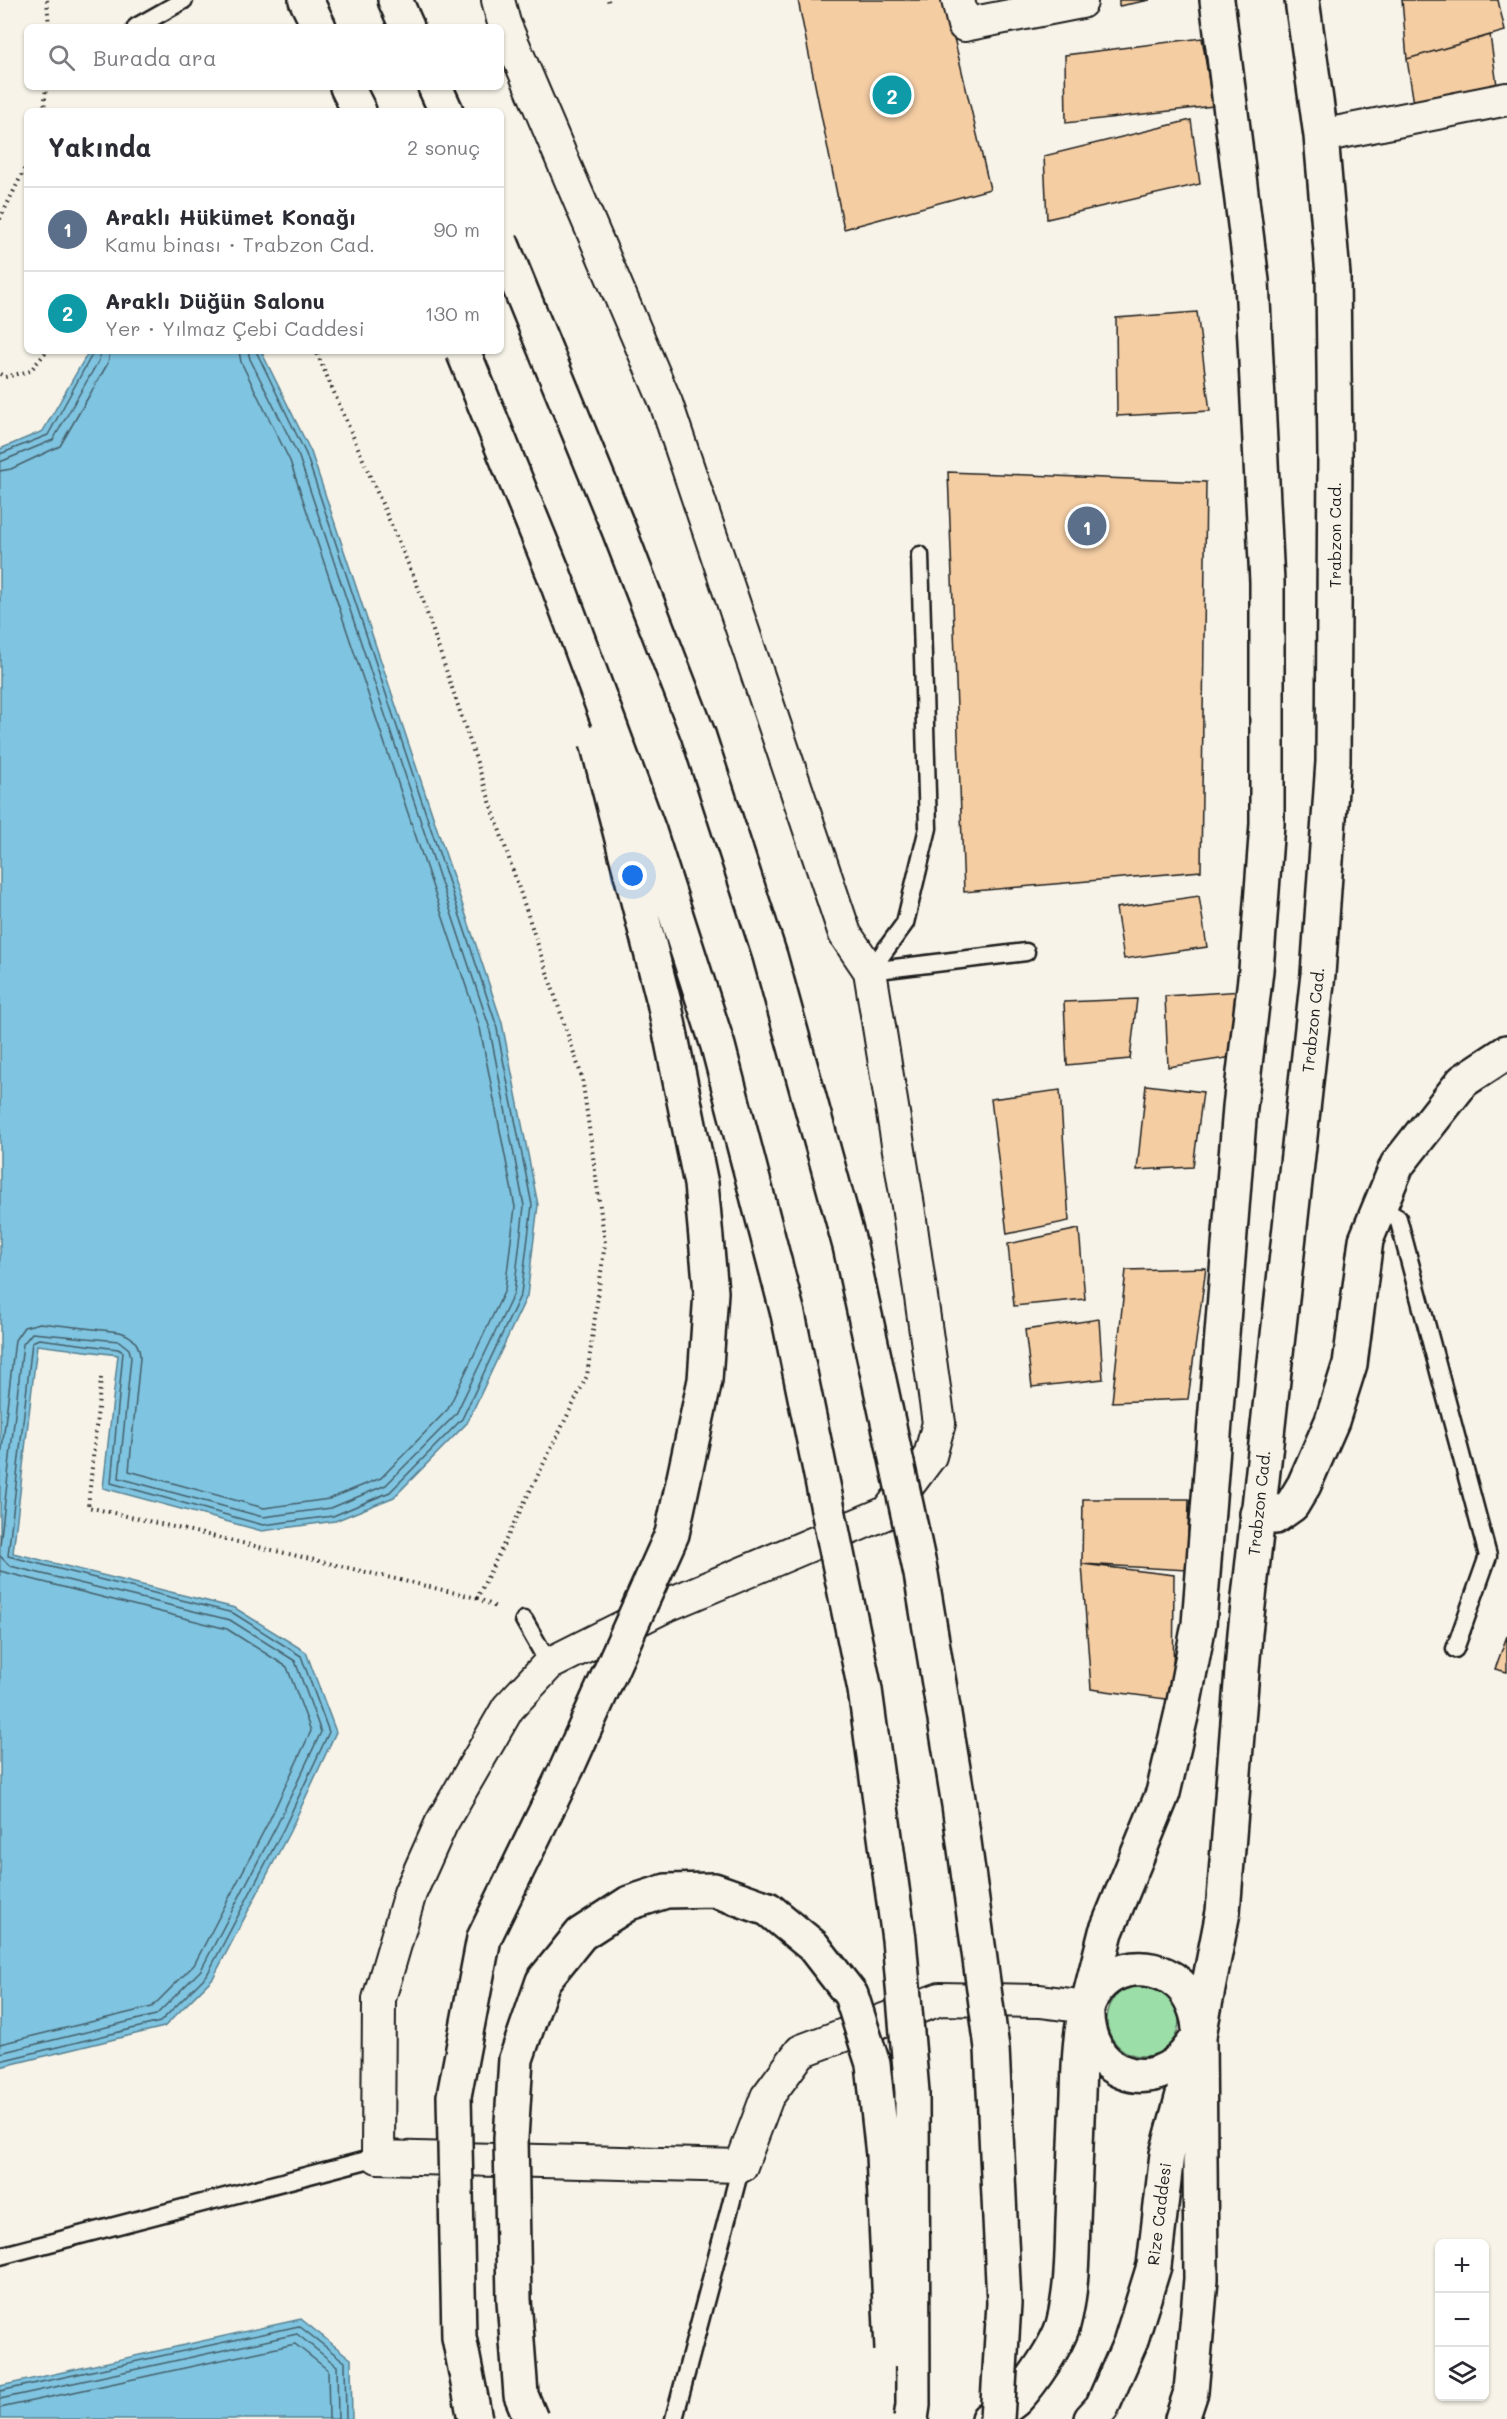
<!DOCTYPE html>
<html lang="tr">
<meta charset="utf-8">
<style>
body{margin:0;font-family:Mali,sans-serif;background:#f7f7f7;color:#2b2b33}
.controls{position:absolute;right:18px;bottom:18px;display:grid;overflow:hidden;border-radius:9px;box-shadow:0 2px 4px #0004}
.controls button{width:54px;height:54px;display:grid;place-items:center;padding:0;border:0;border-bottom:2px solid #e1e1e2;background:#fff;color:#2b2b33;font:30px sans-serif}
.you{position:absolute;left:633px;top:876px;width:21px;height:21px;margin:-15px;border:4px solid #fff;border-radius:50%;background:#1a73e8;box-shadow:0 0 0 9px #1a73e833}
.badge{display:grid;place-items:center;width:39px;height:39px;border-radius:50%;background:#d1495b;color:#fff;font-size:20px;font-weight:700}
.pin{position:absolute;translate:-50% -50%;border:3px solid #fff;box-shadow:0 2px 6px #0006}
.list{margin:0;padding:0;list-style:none}
h2{display:flex;justify-content:space-between;align-items:center;height:78px;margin:0;padding:0 24px;font-size:26px}
h2 small{font-size:20px;font-weight:400;color:#7c7c81}
.list li{display:grid;grid-template-columns:39px 1fr auto;gap:18px;align-items:center;box-sizing:border-box;height:84px;padding:0 24px;border-top:2px solid #e1e1e2}
.list b{display:block;font-size:22px;white-space:nowrap}
.list p{margin:0;font-size:20px;white-space:nowrap;color:#7c7c81}
.list em{font-size:20px;font-style:normal;color:#7c7c81}
.icon{flex:none;width:33px;height:33px;fill:none;stroke:currentColor;stroke-width:2;stroke-linecap:round;stroke-linejoin:round}
.map{position:relative;flex:none;width:1507px;height:2419px;overflow:hidden}
.search{position:absolute;background:#fff;box-shadow:0 2px 4px #0004;left:24px;top:24px;width:480px;height:66px;display:flex;align-items:center;gap:15px;box-sizing:border-box;padding:0 21px;border-radius:9px;color:#7c7c81;font-size:22px}
.panel{position:absolute;background:#fff;box-shadow:0 2px 4px #0004;left:24px;top:108px;width:480px;height:246px;border-radius:9px}
.map>svg:first-child{display:block}
</style>
<div class="map">
<svg width="1507" height="2419" viewBox="0 0 1507 2419">
<rect width="100%" height="100%" fill="#f7f3e8"/>
<filter id="ink" filterUnits="userSpaceOnUse"><feTurbulence type="fractalNoise" baseFrequency=".0167" numOctaves="2"/><feDisplacementMap in="SourceGraphic" scale="12" xChannelSelector="R" yChannelSelector="G"/><feConvolveMatrix kernelMatrix="1 2 1 2 8 2 1 2 1" color-interpolation-filters="sRGB"/></filter>
<g filter="url(#ink)">
<path fill="#9bdea8" stroke="#5c7d62" stroke-width="1.5" d="M1107 2020a36 36 0 1 1 72 0a36 36 0 1 1-72 0Z"/>
<path fill="#7fc4e0" stroke="#578192" stroke-width="1.5" d="M 89,351 L 261,351 L 311,452 L 502,1023 L 538,1205 L 527,1296 L 467,1423 L 394,1497 L 335,1521 L 262,1531 L 103,1488 L 118,1355 L 37,1345 L 13,1553 L 235,1608 L 306,1652 L 336,1732 L 290,1831 L 213,1978 L 164,2027 L 0,2067 L 0,449 L 43,431 Z
M 301,2319 L 351,2359 L 352,2419 L 0,2419 L 0,2386 Z"/>
<g fill="none" stroke-linecap="round" stroke-linejoin="round">
<path stroke="#445f6a" stroke-width="1.5" d="M 0,454 L 48,435 L 94,351
M 0,462 L 53,440 L 99,360 L 101,351
M 0,471 L 11,469 L 60,446 L 108,363 L 110,351
M 0,1466 L 15,1340 L 24,1327 L 40,1323 L 120,1332 C 133,1336 140,1344 140,1358 L 129,1471 L 264,1508 L 329,1499 L 381,1478 L 448,1409 L 505,1290 L 515,1207 L 480,1028 L 290,461 L 241,362 L 239,351
M 0,1545 L 23,1344 L 32,1333 L 119,1341 L 129,1349 L 131,1357 L 119,1478 L 263,1517 L 331,1508 L 386,1485 L 456,1414 L 514,1293 L 524,1206 L 489,1026 L 299,457 L 250,359 L 248,351
M 0,1556 L 10,1566 L 230,1620 L 295,1661 L 321,1732 L 277,1825 L 201,1970 L 156,2015 L 0,2053
M 0,1571 L 227,1629 L 287,1667 L 311,1731 L 269,1821 L 194,1965 L 152,2007 L 0,2044
M 0,2061 L 160,2022 L 207,1975 L 284,1828 L 329,1732 L 301,1656 L 233,1613 L 8,1556 L 32,1342 L 39,1339 L 118,1349 L 123,1352 L 111,1483 L 263,1525 L 333,1516 L 390,1492 L 462,1419 L 521,1294 L 532,1205 L 496,1024 L 306,454 L 256,351
M 0,2391 L 299,2326 L 345,2362 L 346,2419
M 0,2399 L 297,2334 L 337,2366 L 338,2419
M 0,2408 L 295,2344 L 328,2370 L 329,2419"/>
</g>
<path fill="#f4cda3" stroke="#1c1c1c" stroke-width="1.5" d="M 798,0 L 945,0 L 990,189 L 844,229 Z
M 1119,0 L 1150,0 L 1119,6 Z
M 1402,0 L 1498,0 L 1505,31 L 1407,59 Z
M 1490,35 L 1499,100 L 1416,117 L 1407,59 Z
M 1202,38 L 1213,106 L 1066,123 L 1065,55 Z
M 1191,120 L 1200,184 L 1047,219 L 1044,156 Z
M 1197,312 L 1210,411 L 1117,416 L 1116,318 Z
M 948,472 L 1206,482 L 1201,871 L 964,892 Z
M 1199,896 L 1207,947 L 1124,959 L 1116,908 Z
M 1243,991 L 1239,1056 L 1168,1067 L 1165,996 Z
M 1137,999 L 1130,1059 L 1067,1065 L 1064,1002 Z
M 1146,1085 L 1203,1092 L 1193,1167 L 1137,1170 Z
M 1060,1090 L 1069,1221 L 1007,1234 L 991,1099 Z
M 1079,1229 L 1085,1299 L 1014,1306 L 1008,1244 Z
M 1206,1268 L 1188,1399 L 1112,1402 L 1126,1270 Z
M 1099,1319 L 1103,1379 L 1032,1387 L 1025,1330 Z
M 1083,1499 L 1189,1499 L 1187,1570 L 1082,1564 Z
M 1082,1564 L 1174,1575 L 1173,1700 L 1091,1689 Z
M 1507,1636 L 1507,1672 L 1495,1669 Z"/>
<g fill="none" stroke-linecap="round" stroke-linejoin="round">
<defs>
<path id="lane" d="M 136,27 L 184,0
M 870,971 L 905,923 L 928,828 L 920,555
M 870,971 L 1026,952
M 1379,1207 L 1398,1218 L 1488,1556 L 1455,1649
M 524,1620 L 549,1664
M 0,2256 L 378,2157
M 674,2419 L 741,2166"/>
<path id="street" d="M 498,0 L 504,23 L 666,403 L 845,934 L 870,971 L 908,1206 L 939,1423 L 930,1456 L 888,1512 L 665,1606 L 549,1664 L 508,1708 L 441,1824 L 410,1893 L 379,1999 L 378,2157 L 741,2166 L 767,2097 L 801,2051 L 940,1999 L 1040,2001 L 1087,2007
M 958,0 L 964,25 L 1081,2
M 1321,136 L 1507,99"/>
<path id="secondary" d="M 1257,1514 L 1275,1517 L 1292,1505 L 1304,1485 L 1332,1421 L 1350,1364 L 1366,1240 L 1397,1165 L 1463,1081 L 1507,1052"/>
<path id="primary" d="M 988,2419 C 997,2412 1009,2406 1017,2398 C 1032,2382 1057,2345 1063,2325 C 1072,2291 1072,2256 1073,2221 C 1075,2179 1076,2136 1078,2094 C 1079,2067 1079,2035 1087,2008 C 1100,1967 1147,1957 1178,1983 C 1191,1994 1199,2015 1199,2032 C 1199,2038 1194,2042 1191,2047 C 1152,2101 1083,2073 1087,2007 L 1106,1932 L 1163,1793 L 1182,1712 L 1199,1624 L 1240,1107 L 1256,970 L 1267,824 L 1267,582 L 1252,281 L 1217,0
M 1091,2419 L 1102,2407 L 1130,2343 L 1154,2266 L 1167,2154 L 1199,2035 L 1223,1912 L 1245,1633 L 1318,974 L 1333,762 L 1335,456 L 1333,275 L 1321,136 L 1302,0"/>
<path id="highway" d="M 306,0 L 319,27
M 395,0 L 407,27
M 347,87 L 359,111
M 435,87 L 446,111
M 1182,2419 L 1191,2392 L 1201,2279 L 1199,2035"/>
</defs>
<use href="#lane" stroke="#1c1c1c" stroke-width="21"/>
<use href="#street" stroke="#1c1c1c" stroke-width="36"/>
<use href="#secondary" stroke="#1c1c1c" stroke-width="38"/>
<use href="#primary" stroke="#1c1c1c" stroke-width="38"/>
<use href="#highway" stroke="#1c1c1c" stroke-width="38"/>
<path stroke="#1c1c1c" stroke-width="4" stroke-dasharray="1.5 4.5" stroke-linecap="butt" d="M 47,0 L 49,27
M 608,0 L 609,3
M 44,111 L 46,87
M 0,219 L 27,164
M 0,374 L 5,377 L 30,371 L 47,351
M 101,1378 L 88,1507 L 477,1598 L 587,1376 L 605,1243 L 582,1077 L 419,589 L 316,351
M 477,1598 L 498,1608"/>
<use href="#lane" stroke="#f7f3e8" stroke-width="16"/>
<use href="#street" stroke="#f7f3e8" stroke-width="32"/>
<use href="#secondary" stroke="#f7f3e8" stroke-width="33"/>
<use href="#primary" stroke="#f7f3e8" stroke-width="33"/>
<use href="#highway" stroke="#f7f3e8" stroke-width="33"/>
<defs>
<path id="highway-bridge" d="M 501,242 L 619,530 L 698,734 L 770,956 L 850,1246 L 921,1574 L 959,1805 L 992,2048 L 1004,2303 L 997,2419
M 463,351 L 553,572 L 649,831 L 718,1046 L 788,1314 L 865,1690 L 899,1939 L 912,2092 L 913,2405 L 911,2419
M 475,2419 L 459,2337 L 454,2096 L 484,1938 L 567,1768 L 672,1534 L 705,1380 L 711,1292 L 701,1184 L 664,1002 L 597,742
M 531,2419 L 521,2395 L 514,2300 L 511,2138 L 516,2059 L 543,1981 L 581,1934 L 629,1903 L 666,1891 L 714,1890 L 768,1909 L 813,1946 L 851,1995 L 873,2064 L 883,2155 L 892,2350"/>
</defs>
<use href="#highway-bridge" stroke="#1c1c1c" stroke-width="38" stroke-linecap="butt"/>
<use href="#highway-bridge" stroke="#f7f3e8" stroke-width="33"/>
</g>
</g>
<g text-anchor="middle" stroke-width="4.5" stroke-linejoin="round" paint-order="stroke">
<g font-size="16" fill="#1c1c1c" stroke="#f7f3e8">
<text transform="translate(1335 535) rotate(-90)" y="6">Trabzon Cad.</text>
<text transform="translate(1313 1020) rotate(-84)" y="6">Trabzon Cad.</text>
<text transform="translate(1259 1503) rotate(-84)" y="6">Trabzon Cad.</text>
<text transform="translate(1159 2214) rotate(-83)" y="6">Rize Caddesi</text>
</g>
</g>
</svg>
<div class="controls">
<button>+</button>
<button>−</button>
<button><svg class="icon" aria-label="layers" viewBox="0 0 24 24"><path d="M12 4l9 5-9 5-9-5zM3 14l9 5 9-5"/></svg></button>
</div>
<div class="you"></div>
<div class="pin badge" style="left:1087px;top:526px;background:#5c6f8a">1</div>
<div class="pin badge" style="left:892px;top:95px;background:#0f9aa8">2</div>
<div class="search"><svg class="icon" aria-label="search" viewBox="0 0 24 24"><circle cx="10" cy="10" r="6"/><path d="M15 15l6 6"/></svg>Burada ara</div>
<section class="panel">
<h2>Yakında<small>2 sonuç</small></h2>
<ul class="list">
<li><span class="badge" style="background:#5c6f8a">1</span><div><b>Araklı Hükümet Konağı</b><p>Kamu binası · Trabzon Cad.</p></div><em>90 m</em></li>
<li><span class="badge" style="background:#0f9aa8">2</span><div><b>Araklı Düğün Salonu</b><p>Yer · Yılmaz Çebi Caddesi</p></div><em>130 m</em></li>
</ul>
</section>
</div>
